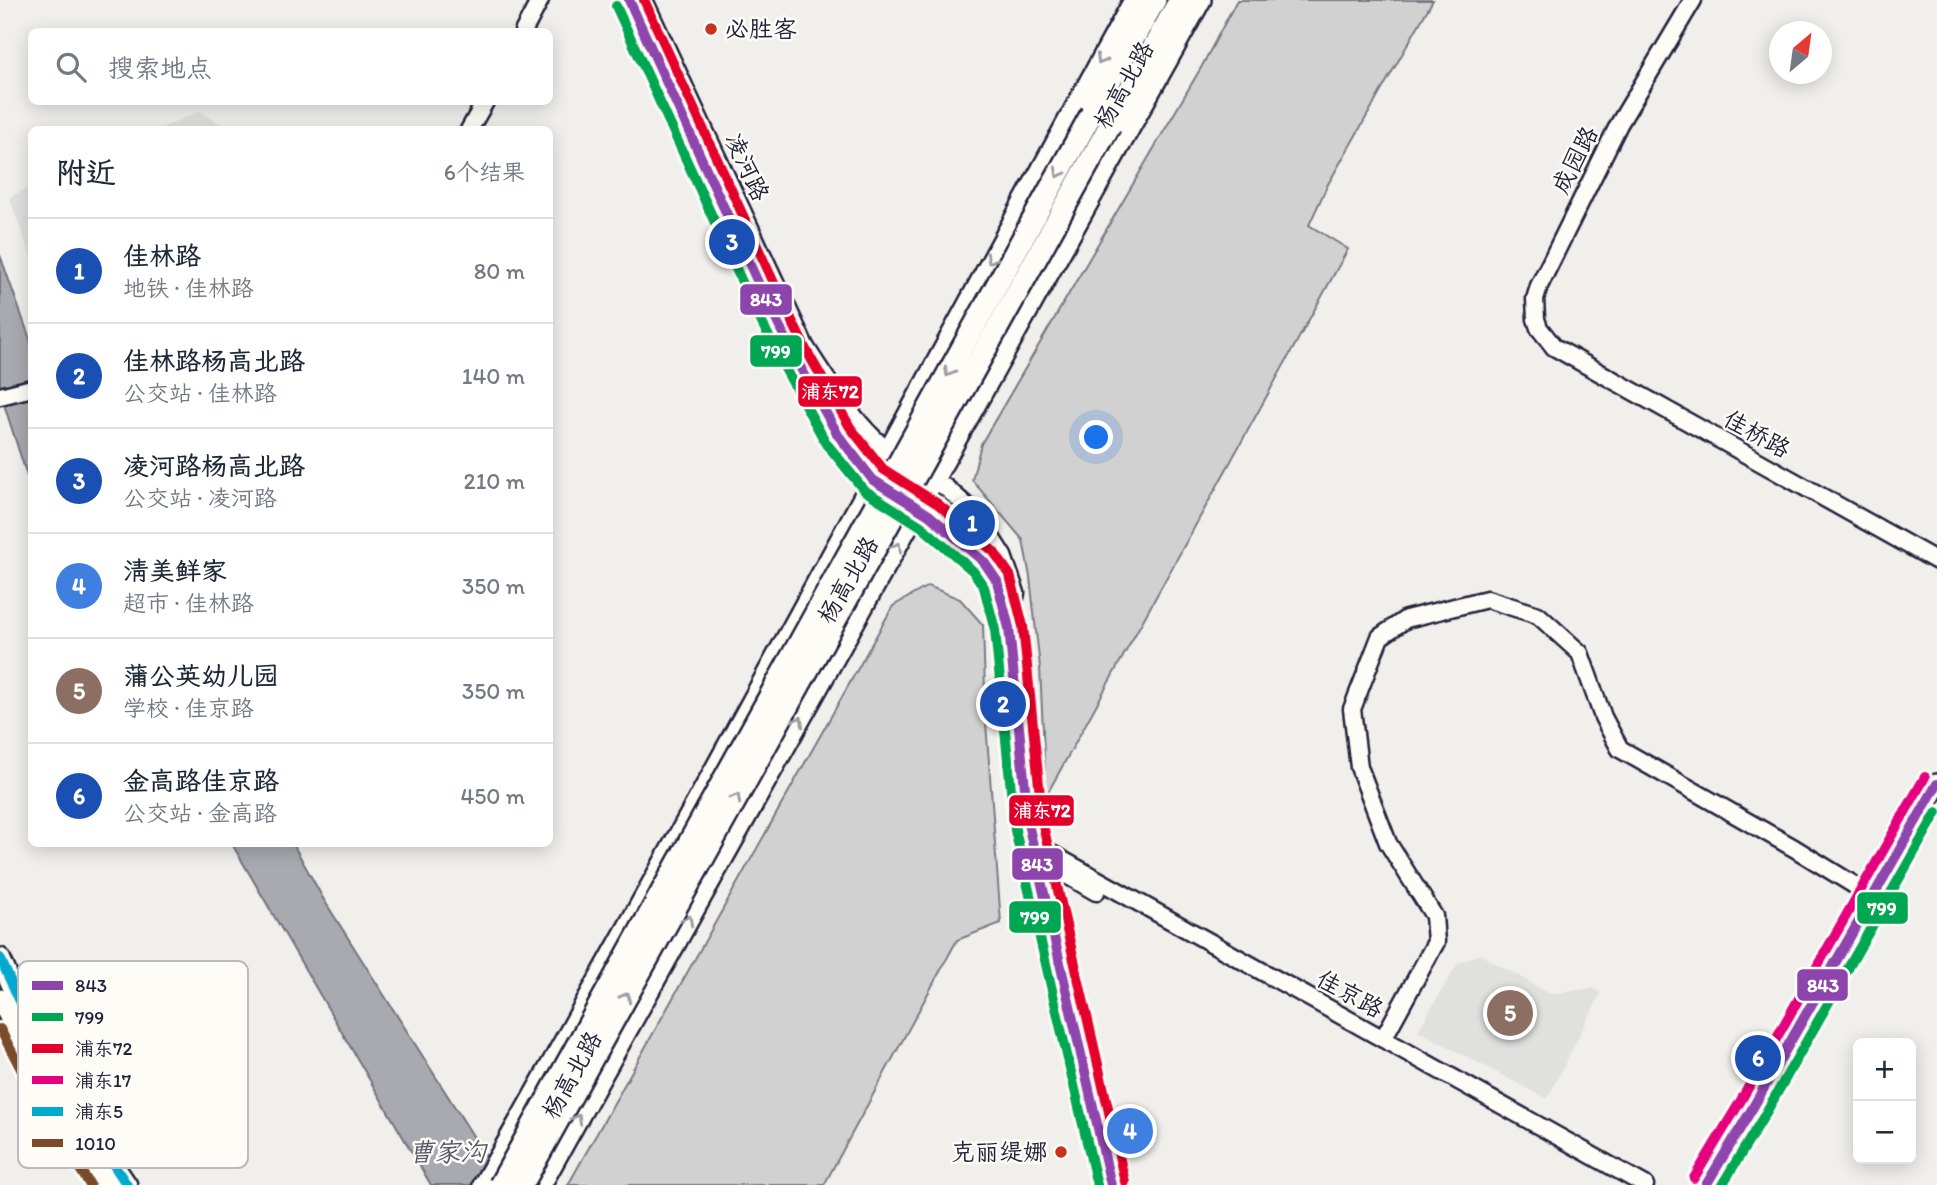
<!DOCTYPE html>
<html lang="zh">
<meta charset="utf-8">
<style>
body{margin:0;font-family:Itim,"LXGW WenKai TC",sans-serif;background:#f2f2f3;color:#1f2937}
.controls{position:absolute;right:21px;bottom:21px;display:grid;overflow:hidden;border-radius:10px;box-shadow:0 4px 18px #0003}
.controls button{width:63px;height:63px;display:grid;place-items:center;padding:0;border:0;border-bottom:2px solid #e0e1e3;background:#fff;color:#1f2937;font:35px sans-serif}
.compass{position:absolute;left:1769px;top:21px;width:63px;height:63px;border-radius:50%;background:#fff;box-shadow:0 4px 18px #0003;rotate:29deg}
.you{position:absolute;left:1097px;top:438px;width:24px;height:24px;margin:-18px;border:5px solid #fff;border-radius:50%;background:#1a73e8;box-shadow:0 0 0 10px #1a73e833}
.badge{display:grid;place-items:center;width:46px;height:46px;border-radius:50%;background:#0b8043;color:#fff;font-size:23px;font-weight:700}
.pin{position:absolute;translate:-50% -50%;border:4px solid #fff;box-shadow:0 2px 7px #0006}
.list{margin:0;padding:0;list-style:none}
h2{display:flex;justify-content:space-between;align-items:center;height:91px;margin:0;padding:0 28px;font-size:30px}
h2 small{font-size:23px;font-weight:400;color:#747a83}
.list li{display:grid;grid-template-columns:46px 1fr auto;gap:21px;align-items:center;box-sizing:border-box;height:105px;padding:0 28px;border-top:2px solid #e0e1e3}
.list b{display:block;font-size:26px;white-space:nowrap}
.list p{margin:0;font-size:23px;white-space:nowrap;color:#747a83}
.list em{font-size:23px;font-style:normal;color:#747a83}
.icon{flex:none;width:38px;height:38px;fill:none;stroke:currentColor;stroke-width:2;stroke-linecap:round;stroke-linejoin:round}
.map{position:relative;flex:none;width:1937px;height:1185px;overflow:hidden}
.search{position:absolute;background:#fff;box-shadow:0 4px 18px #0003;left:28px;top:28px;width:525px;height:77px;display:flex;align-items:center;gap:18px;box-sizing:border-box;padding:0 24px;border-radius:10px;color:#747a83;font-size:26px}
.panel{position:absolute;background:#fff;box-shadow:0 4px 18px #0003;left:28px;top:126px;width:525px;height:721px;border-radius:10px}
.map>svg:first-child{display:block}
</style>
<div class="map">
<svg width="1937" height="1185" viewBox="0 0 1937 1185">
<rect width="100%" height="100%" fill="#f0efec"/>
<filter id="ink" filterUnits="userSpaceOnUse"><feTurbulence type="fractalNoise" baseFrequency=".0143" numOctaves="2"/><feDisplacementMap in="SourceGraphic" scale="14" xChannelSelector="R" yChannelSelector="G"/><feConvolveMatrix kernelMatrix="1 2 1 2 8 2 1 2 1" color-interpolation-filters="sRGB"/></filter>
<g filter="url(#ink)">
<path fill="#e0e0df" d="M 200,111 L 228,129 L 159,129 Z
M 31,187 L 31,257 L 9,197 Z
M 1480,954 L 1550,994 L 1593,988 L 1601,993 L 1547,1099 L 1418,1031 L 1457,964 Z"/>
<path fill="#d2d1d1" stroke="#7a7a86" stroke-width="2" d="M 1237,0 L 1433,0 L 1327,186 L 1309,225 L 1348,249 L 1046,796 L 1040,667 L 1030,577 L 1023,540 L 972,480 L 981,444 L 1202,66 Z
M 928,586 L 960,599 L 983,625 L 986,723 L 1001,923 L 957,940 L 824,1185 L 568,1185 L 893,606 Z"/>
<path fill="#a9a9b0" stroke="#737381" stroke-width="2" d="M 0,255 L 31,342 L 31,488 L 0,392 Z
M 232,844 L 293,844 L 324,900 L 504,1185 L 431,1185 Z"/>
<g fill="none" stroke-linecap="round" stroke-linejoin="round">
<defs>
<path id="minor" d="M 629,0 L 793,354 L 838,435 L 856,460 L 880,484
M 644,0 L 805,346 C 827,381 862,435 897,457
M 1693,0 L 1619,124 L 1539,286 L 1535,299 L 1536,319 L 1539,328 L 1554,347 L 1937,561
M 523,32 L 540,0
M 469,130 L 485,102
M 0,396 L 32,388
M 925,475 L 945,487 L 977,515 L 1003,556 L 1016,593 L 1011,619
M 908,502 C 939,522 980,547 997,581 C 1004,595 1006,613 1009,628 L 1025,804 L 1111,1185
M 1032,843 L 1645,1185
M 1046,863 L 1096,892
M 1383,1039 L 1436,942 L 1434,916 L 1388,843 L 1359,767 L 1352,709 L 1380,637 L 1406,619 L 1487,599 L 1538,615 L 1580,653 L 1603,717 L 1620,749 L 1794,848 L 1872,896"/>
<path id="major" d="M 0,958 C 33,1039 78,1113 127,1185
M 0,999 L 54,1103 L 107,1185
M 483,1185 C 706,793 917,395 1134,0
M 541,1185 L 1201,0
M 1706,1185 L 1752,1109 L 1937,784"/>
<path id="highway" d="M 1092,113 L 1155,0
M 1110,125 L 1180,0"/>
</defs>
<use href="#minor" stroke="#22223b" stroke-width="21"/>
<use href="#major" stroke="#22223b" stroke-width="24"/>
<use href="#highway" stroke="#22223b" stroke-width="26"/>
<use href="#minor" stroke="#fdfcf7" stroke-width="16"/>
<use href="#major" stroke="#fdfcf7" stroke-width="19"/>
<use href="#highway" stroke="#fdfcf7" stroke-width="21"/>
<defs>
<path id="highway-bridge" d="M 500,1185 L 1092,113
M 522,1185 L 1110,125"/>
</defs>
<use href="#highway-bridge" stroke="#22223b" stroke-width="26" stroke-linecap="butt"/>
<use href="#highway-bridge" stroke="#fdfcf7" stroke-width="21"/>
<defs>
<path id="bus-1" d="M 629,0 L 761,289 L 793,354 L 838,435 L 873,480 L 929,515 L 984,562 L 997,581 L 1009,628 L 1029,828 L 1111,1185
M 1706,1185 L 1752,1109 L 1937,784"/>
<path id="bus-2" d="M 616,6 L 748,295 L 781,361 L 826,443 L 864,490 L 921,526 L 973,571 L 984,587 L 995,630 L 1015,830 L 1097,1185
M 1722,1185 L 1764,1116 L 1937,812"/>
<path id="bus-3" d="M 644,0 L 774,283 L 805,348 L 850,427 L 883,469 L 938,504 L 994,552 L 1010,575 L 1023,626 L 1043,825 L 1125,1182"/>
<path id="bus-4" d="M 1694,1178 L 1740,1102 L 1925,777"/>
<path id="bus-5" d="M 0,958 C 35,1038 78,1112 127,1185"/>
<path id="bus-6" d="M 0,1029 L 42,1109 L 90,1185"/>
</defs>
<use href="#bus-1" stroke="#fdfcf7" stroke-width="16"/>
<use href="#bus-2" stroke="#fdfcf7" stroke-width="16"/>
<use href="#bus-3" stroke="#fdfcf7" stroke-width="16"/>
<use href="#bus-4" stroke="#fdfcf7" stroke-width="16"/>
<use href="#bus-5" stroke="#fdfcf7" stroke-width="16"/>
<use href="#bus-6" stroke="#fdfcf7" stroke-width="16"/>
<use href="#bus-1" stroke="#8e44ad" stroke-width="10"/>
<use href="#bus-2" stroke="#00a651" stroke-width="10"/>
<use href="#bus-3" stroke="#e4002b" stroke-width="10"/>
<use href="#bus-4" stroke="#e5007d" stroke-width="10"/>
<use href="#bus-5" stroke="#00a9ce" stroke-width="10"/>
<use href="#bus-6" stroke="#7a4b2a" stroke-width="10"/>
</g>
<defs><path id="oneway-chevron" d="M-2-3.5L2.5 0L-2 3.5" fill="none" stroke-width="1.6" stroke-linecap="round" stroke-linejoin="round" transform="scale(1.75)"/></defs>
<g stroke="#9a9aa2">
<use href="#oneway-chevron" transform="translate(1101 60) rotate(119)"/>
<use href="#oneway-chevron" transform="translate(1059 173) rotate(119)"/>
<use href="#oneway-chevron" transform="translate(991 259) rotate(119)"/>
<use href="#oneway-chevron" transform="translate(949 372) rotate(119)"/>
<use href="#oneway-chevron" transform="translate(897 547) rotate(-60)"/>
<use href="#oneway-chevron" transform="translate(799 721) rotate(-61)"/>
<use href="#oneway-chevron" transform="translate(736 798) rotate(-61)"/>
<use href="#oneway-chevron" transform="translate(688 920) rotate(-61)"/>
<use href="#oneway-chevron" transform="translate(626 997) rotate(-61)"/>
<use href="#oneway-chevron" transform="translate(577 1119) rotate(-61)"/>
</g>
</g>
<g fill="#c8321e" stroke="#fdfcf7" stroke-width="2.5">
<circle cx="711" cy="29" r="7"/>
<circle cx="1061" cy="1152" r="7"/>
</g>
<g text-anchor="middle" stroke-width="5" stroke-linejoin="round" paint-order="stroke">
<g font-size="24" fill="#22223b" stroke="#fdfcf7" text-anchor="start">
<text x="725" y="37">必胜客</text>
<text x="1047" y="1160" text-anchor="end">克丽缇娜</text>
</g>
<g font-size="24" fill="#22223b" stroke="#fdfcf7">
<text transform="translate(1124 85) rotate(-61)" y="8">杨高北路</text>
<text transform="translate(1575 160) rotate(-63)" y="8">成园路</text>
<text transform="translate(747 167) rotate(65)" y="8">凌河路</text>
<text transform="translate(1757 434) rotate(29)" y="8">佳桥路</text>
<text transform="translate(848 580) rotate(-60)" y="8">杨高北路</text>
<text transform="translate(1350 994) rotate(29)" y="8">佳京路</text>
<text transform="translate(572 1075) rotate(-61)" y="8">杨高北路</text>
</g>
<g font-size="26" font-style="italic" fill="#58586a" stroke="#fdfcf7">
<text x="447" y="1161">曹家沟</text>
</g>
</g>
<rect x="18" y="961" width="230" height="207" rx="10" fill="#fdfcf7" stroke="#bbbbbf" stroke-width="2"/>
<rect x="32" y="981" width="31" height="9" fill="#8e44ad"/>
<rect x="32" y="1013" width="31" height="8" fill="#00a651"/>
<rect x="32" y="1044" width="31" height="9" fill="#e4002b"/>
<rect x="32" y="1076" width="31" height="8" fill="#e5007d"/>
<rect x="32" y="1107" width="31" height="9" fill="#00a9ce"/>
<rect x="32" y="1139" width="31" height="8" fill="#7a4b2a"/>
<g font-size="19" fill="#22223b">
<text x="75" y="992">843</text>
<text x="75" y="1024">799</text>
<text x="75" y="1055">浦东72</text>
<text x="75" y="1087">浦东17</text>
<text x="75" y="1118">浦东5</text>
<text x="75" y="1150">1010</text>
</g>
<g stroke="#fdfcf7" stroke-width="2.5">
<rect x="739" y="283" width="54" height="33" rx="7" fill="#8e44ad"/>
<rect x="749" y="334" width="54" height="34" rx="7" fill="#00a651"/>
<rect x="797" y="375" width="66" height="33" rx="7" fill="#e4002b"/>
<rect x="1008" y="794" width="67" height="33" rx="7" fill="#e4002b"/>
<rect x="1011" y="847" width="53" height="34" rx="7" fill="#8e44ad"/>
<rect x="1856" y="891" width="53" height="34" rx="7" fill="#00a651"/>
<rect x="1008" y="900" width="54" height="34" rx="7" fill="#00a651"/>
<rect x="1796" y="968" width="53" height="34" rx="7" fill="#8e44ad"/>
</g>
<g font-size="19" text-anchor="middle" font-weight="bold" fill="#fff">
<text x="766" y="306">843</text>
<text x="776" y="358">799</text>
<text x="830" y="398">浦东72</text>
<text x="1042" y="817">浦东72</text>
<text x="1037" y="871">843</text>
<text x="1882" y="915">799</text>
<text x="1035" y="924">799</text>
<text x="1823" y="992">843</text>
</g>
</svg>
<div class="controls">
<button>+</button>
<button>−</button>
</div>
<svg class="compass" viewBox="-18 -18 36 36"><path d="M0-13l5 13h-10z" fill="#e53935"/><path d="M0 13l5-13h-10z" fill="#747a83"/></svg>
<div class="you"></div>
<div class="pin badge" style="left:972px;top:523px;background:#1a4fb4">1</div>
<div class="pin badge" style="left:1003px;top:704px;background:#1a4fb4">2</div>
<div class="pin badge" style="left:732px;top:242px;background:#1a4fb4">3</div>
<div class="pin badge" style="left:1130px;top:1131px;background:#3f7fe0">4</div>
<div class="pin badge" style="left:1510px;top:1013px;background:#8d6e63">5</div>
<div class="pin badge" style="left:1758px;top:1058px;background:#1a4fb4">6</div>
<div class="search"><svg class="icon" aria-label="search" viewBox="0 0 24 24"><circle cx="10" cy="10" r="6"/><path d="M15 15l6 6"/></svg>搜索地点</div>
<section class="panel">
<h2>附近<small>6个结果</small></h2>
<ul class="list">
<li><span class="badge" style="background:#1a4fb4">1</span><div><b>佳林路</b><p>地铁 · 佳林路</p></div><em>80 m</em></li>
<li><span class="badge" style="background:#1a4fb4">2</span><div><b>佳林路杨高北路</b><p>公交站 · 佳林路</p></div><em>140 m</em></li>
<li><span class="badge" style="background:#1a4fb4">3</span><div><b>凌河路杨高北路</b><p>公交站 · 凌河路</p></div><em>210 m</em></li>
<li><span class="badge" style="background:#3f7fe0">4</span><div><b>清美鲜家</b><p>超市 · 佳林路</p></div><em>350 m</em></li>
<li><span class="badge" style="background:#8d6e63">5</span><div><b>蒲公英幼儿园</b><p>学校 · 佳京路</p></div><em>350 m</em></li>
<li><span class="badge" style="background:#1a4fb4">6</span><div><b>金高路佳京路</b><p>公交站 · 金高路</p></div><em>450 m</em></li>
</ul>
</section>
</div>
